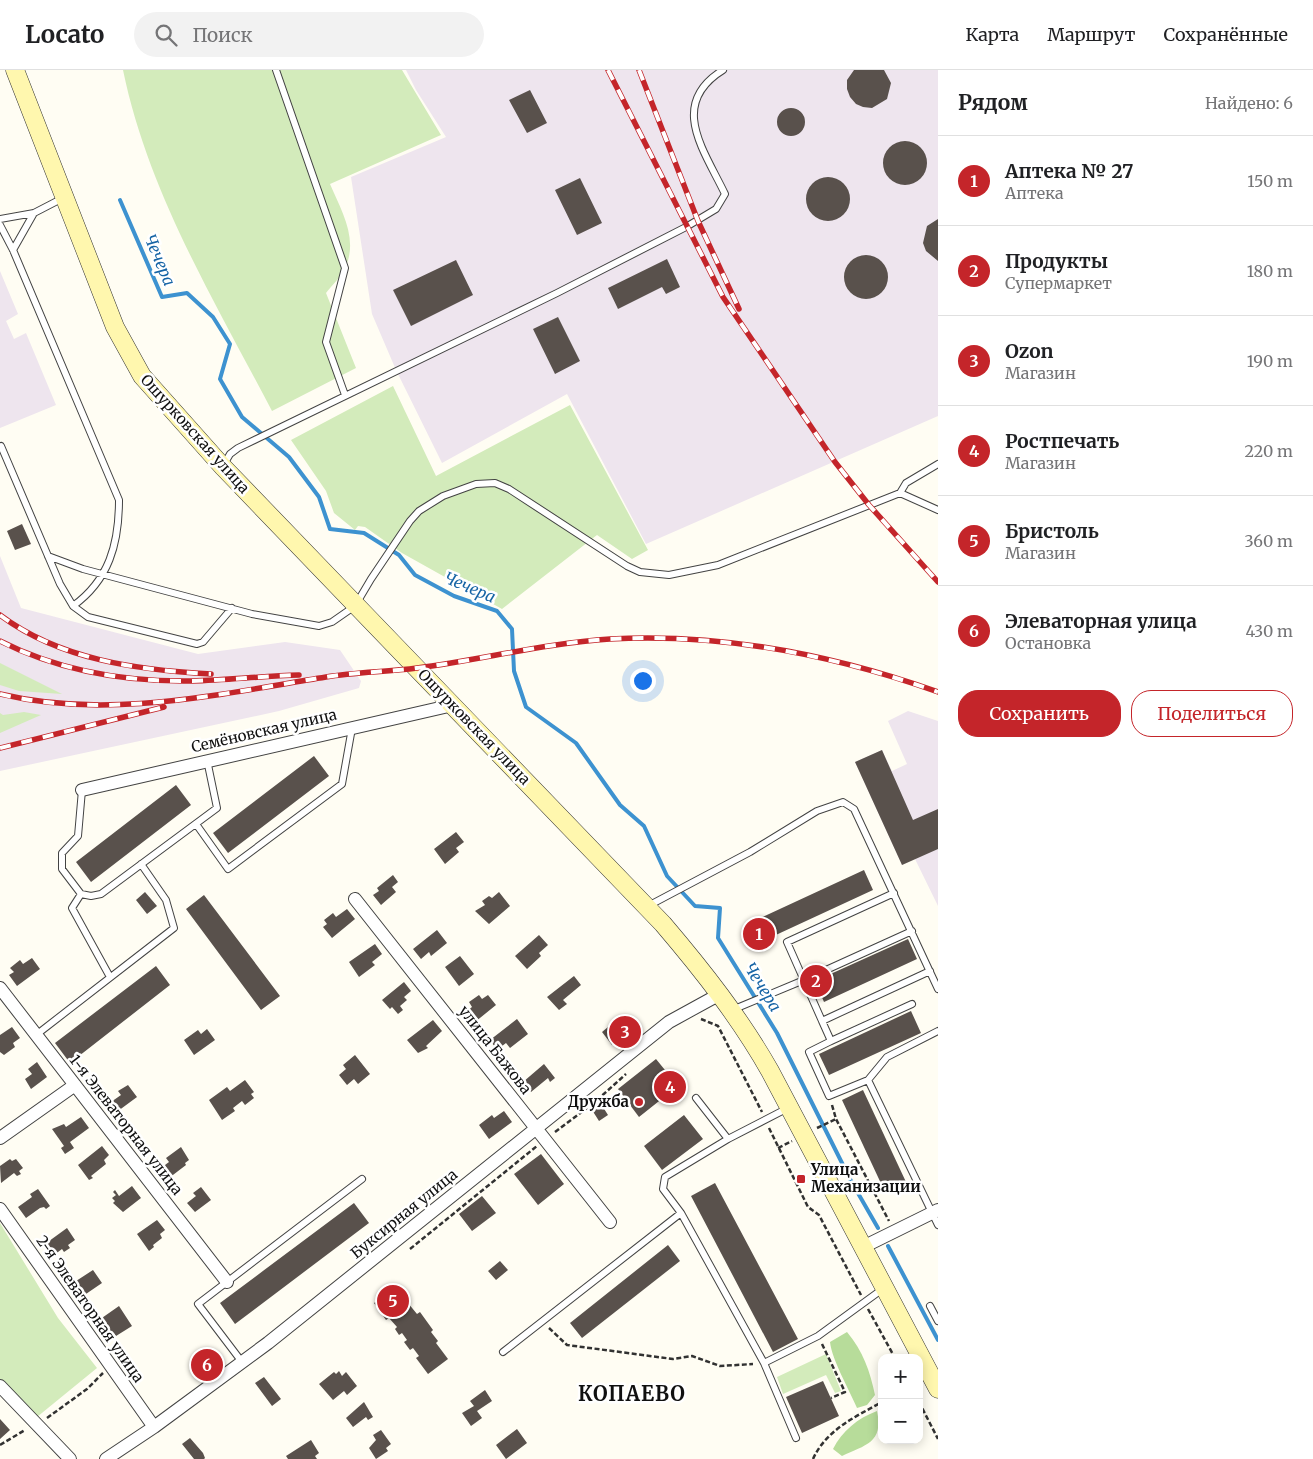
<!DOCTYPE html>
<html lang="ru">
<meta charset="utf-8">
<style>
body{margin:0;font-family:Merriweather,serif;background:#f2f2f2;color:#202124}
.controls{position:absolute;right:15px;bottom:15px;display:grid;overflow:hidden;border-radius:10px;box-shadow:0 2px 12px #0003}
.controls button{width:45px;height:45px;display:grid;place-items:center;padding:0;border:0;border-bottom:1px solid #e0e0e0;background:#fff;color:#202124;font:25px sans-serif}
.you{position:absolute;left:642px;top:610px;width:18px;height:18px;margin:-12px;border:4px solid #fff;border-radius:50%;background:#1a73e8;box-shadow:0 0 0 8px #1a73e833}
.badge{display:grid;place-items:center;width:32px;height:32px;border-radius:50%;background:#c4252a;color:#fff;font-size:16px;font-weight:700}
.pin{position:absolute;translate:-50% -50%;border:2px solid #fff;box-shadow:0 1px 5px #0006}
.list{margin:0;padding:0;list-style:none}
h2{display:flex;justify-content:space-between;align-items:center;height:65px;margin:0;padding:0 20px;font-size:21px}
h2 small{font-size:16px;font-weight:400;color:#757577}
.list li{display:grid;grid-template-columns:32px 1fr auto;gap:15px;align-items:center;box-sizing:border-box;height:90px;padding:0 20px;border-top:1px solid #e0e0e0}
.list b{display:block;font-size:19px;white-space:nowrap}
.list p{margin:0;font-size:16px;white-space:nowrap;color:#757577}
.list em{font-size:16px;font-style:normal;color:#757577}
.actions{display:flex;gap:10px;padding:15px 20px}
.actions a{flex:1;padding:11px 0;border:1px solid #c4252a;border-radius:20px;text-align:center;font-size:18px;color:#c4252a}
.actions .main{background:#c4252a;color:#fff}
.icon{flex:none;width:28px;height:28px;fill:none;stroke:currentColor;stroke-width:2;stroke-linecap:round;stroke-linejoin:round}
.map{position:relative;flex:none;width:938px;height:1389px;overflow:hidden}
header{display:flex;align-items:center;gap:30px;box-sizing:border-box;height:70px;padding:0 25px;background:#fff;border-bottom:1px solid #e0e0e0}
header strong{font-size:24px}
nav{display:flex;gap:28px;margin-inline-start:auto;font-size:18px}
.search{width:350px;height:45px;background:#f2f2f2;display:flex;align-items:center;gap:12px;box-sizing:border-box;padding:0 18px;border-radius:28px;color:#757577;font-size:19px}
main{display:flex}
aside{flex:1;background:#fff}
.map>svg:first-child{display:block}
</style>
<header>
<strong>Locato</strong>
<div class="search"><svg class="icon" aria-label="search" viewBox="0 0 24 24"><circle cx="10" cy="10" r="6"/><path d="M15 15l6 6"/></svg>Поиск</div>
<nav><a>Карта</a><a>Маршрут</a><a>Сохранённые</a></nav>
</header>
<main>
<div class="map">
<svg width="938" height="1389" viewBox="0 0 938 1389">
<rect width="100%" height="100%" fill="#fffdf3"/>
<path fill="#eee5ee" d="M 406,0 L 938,0 L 938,346 L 646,474 L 567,324 L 442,393 L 396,300 L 372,244 L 351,107 L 446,67 L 416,20 Z
M 0,201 L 18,244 L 6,251 L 14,269 L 26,263 L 56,335 L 0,358 Z
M 0,486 L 21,538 L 198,584 L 285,572 L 340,580 L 361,611 L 359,618 L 279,641 L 0,701 Z
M 908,641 L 938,651 L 938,836 L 915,789 L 902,795 L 855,692 L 882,680 L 892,701 L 907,694 L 888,651 Z"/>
<path fill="#d3ebbb" d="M 123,0 L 402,0 L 441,65 L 330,114 C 341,140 359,169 345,198 C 341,207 332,215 326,223 L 356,298 L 272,341 C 215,232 148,122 123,0 Z
M 393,316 L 436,406 L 570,335 L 648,480 L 632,489 L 597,465 L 502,539 L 402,483 L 365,457 L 358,456 L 355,460 L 334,443 L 326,421 L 291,370 Z
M 0,593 L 62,624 L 19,621 L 0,615 Z
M 24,642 L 41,645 L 0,663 L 0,643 L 3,645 Z
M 0,1153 L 58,1248 L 97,1298 L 37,1347 L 0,1310 Z
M 826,1284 L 841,1321 L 835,1323 L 826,1305 L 783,1324 L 777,1307 Z"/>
<path fill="#b7dc9a" d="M 847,1262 C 863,1281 870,1301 875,1325 L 867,1335 L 857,1338 C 849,1319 832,1290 830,1272 Z
M 877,1341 C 884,1373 865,1375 842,1386 L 833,1379 C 842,1361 858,1348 877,1341 Z"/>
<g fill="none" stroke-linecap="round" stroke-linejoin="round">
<path stroke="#3d92d0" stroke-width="4" d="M 120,130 L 162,227 L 187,223 L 213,247 L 230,274 L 220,309 L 242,347 L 289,387 L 319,427 L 330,459 L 364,463 L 399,485 L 415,505 L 454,526 L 497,541 L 512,559 L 514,601 L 526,637 L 576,673 L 620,735 L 644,756 L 667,806 L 695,836 L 720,838 L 718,868 L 777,963 L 851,1111 L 878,1158
M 888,1176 L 938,1270"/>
</g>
<path fill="#59514c" d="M 854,0 L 884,0 L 891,13 L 887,29 L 872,38 L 863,37 L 856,34 L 850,27 L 847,19 L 847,10 Z
M 530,20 L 547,53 L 527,63 L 509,30 Z
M777 52a14 14 0 1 1 28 0a14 14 0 1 1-28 0Z
M883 93a22 22 0 1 1 44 0a22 22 0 1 1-44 0Z
M806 129a22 22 0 1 1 44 0a22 22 0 1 1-44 0Z
M 580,108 L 602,153 L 577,165 L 555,120 Z
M 938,149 L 938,191 L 926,181 L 923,173 L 927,156 Z
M844 207a22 22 0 1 1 44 0a22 22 0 1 1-44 0Z
M 667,189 L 680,217 L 666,224 L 662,217 L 618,239 L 608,218 Z
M 456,190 L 473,225 L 411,256 L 393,220 Z
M 558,247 L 580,291 L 555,304 L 533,259 Z
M 22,454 L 31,474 L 15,480 L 7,461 Z
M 882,680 L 913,750 L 938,739 L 938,779 L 902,795 L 855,692 Z
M 314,686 L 329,706 L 228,783 L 213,763 Z
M 176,715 L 191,735 L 91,812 L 76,792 Z
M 456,762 L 464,772 L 456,778 L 459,782 L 445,794 L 434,779 Z
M 864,800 L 873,820 L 765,870 L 756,850 Z
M 393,805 L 398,812 L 392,817 L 396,822 L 381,835 L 373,825 L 379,821 L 377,818 Z
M 145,822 L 157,836 L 147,844 L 136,830 Z
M 499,822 L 510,836 L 489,854 L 475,841 L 485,835 L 482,831 L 489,826 L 492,828 Z
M 204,825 L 280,926 L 261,940 L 186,839 Z
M 347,839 L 355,849 L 332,868 L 323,857 L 327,854 L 324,850 L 333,843 L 336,847 Z
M 437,860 L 447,873 L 431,886 L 429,882 L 421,889 L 413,879 Z
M 539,865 L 548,875 L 539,883 L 541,886 L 527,899 L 515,886 Z
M 908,869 L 917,889 L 824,932 L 815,911 Z
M 375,874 L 382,884 L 372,892 L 375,895 L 359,907 L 349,892 Z
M 460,886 L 474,904 L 459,916 L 445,897 Z
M 32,888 L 40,899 L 17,916 L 9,905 L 14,902 L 10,898 L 20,890 L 23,894 Z
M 156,896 L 170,915 L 70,993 L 55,973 Z
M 574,906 L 581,915 L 563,930 L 567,934 L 559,940 L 547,927 Z
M 404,912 L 411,921 L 404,927 L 407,930 L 400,936 L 403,940 L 398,944 L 392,937 L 390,939 L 382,930 Z
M 479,925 L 482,929 L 488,925 L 496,935 L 475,952 L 467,941 L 472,937 L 469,932 Z
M 911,941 L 921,963 L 829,1005 L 819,984 Z
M 620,947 L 630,960 L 612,975 L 602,962 Z
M 517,949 L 528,964 L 510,978 L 506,973 L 497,980 L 490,970 Z
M 433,950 L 442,961 L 426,976 L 428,978 L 418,983 L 407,970 Z
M 12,957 L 20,968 L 13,973 L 15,977 L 4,985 L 0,982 L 0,965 Z
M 207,959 L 215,970 L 194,985 L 184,970 L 198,960 L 201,964 Z
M 355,985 L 370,1004 L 358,1014 L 354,1009 L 347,1015 L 339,1005 L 346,999 L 343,995 Z
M 656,989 L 678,1016 L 639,1047 L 618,1019 Z
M 37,992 L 47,1007 L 31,1019 L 25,1009 L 32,1004 L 28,999 Z
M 544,994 L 555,1008 L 550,1012 L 548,1008 L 531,1022 L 523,1012 Z
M 245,1010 L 254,1022 L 251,1024 L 254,1028 L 245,1035 L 242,1031 L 233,1038 L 235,1041 L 222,1050 L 209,1030 L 227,1017 L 230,1021 Z
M 128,1015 L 137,1027 L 118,1041 L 111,1032 L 121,1025 L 118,1021 Z
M 863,1020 L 906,1112 L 885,1122 L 842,1030 Z
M 601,1034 L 608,1045 L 599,1051 L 592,1040 Z
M 504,1041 L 512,1052 L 489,1069 L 479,1055 L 492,1045 L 494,1048 Z
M 684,1045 L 703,1069 L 662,1100 L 644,1076 Z
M 81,1047 L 89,1058 L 70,1072 L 74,1078 L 65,1084 L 61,1078 L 64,1076 L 52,1059 L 64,1054 L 66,1057 Z
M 102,1076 L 109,1085 L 104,1090 L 106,1094 L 91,1106 L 93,1108 L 89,1110 L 78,1095 Z
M 181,1077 L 189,1090 L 185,1093 L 186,1095 L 169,1108 L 161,1098 L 169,1092 L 166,1088 Z
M 541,1084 L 564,1114 L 538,1135 L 514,1104 Z
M 10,1089 L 12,1091 L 16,1089 L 23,1098 L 19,1101 L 21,1104 L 17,1106 L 14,1103 L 1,1113 L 0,1096 Z
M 715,1113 L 798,1269 L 773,1282 L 691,1126 Z
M 132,1116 L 141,1128 L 123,1142 L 113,1133 L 115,1131 L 112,1128 L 116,1125 L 113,1122 L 115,1120 L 119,1126 Z
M 201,1117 L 211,1130 L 195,1142 L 187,1133 L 196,1126 L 193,1123 Z
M 38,1119 L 50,1136 L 46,1139 L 44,1137 L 40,1138 L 26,1148 L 18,1137 L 32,1127 L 30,1124 Z
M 482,1126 L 496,1143 L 472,1161 L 459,1144 Z
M 354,1133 L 369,1153 L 235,1254 L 220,1233 Z
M 157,1150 L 165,1160 L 160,1164 L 162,1168 L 153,1175 L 154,1177 L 149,1181 L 137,1164 Z
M 67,1158 L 75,1170 L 68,1175 L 70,1178 L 64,1182 L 62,1179 L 54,1185 L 45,1174 Z
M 668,1175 L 680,1191 L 582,1268 L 570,1253 Z
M 500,1191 L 508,1200 L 496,1210 L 488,1201 Z
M 93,1200 L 102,1213 L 83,1226 L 73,1213 Z
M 395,1220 L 406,1235 L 408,1233 L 417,1244 L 420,1242 L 433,1260 L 431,1262 L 438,1271 L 436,1273 L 448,1289 L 428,1304 L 416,1288 L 419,1286 L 413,1278 L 410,1280 L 404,1272 L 407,1270 L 402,1263 L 399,1265 L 395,1259 L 397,1257 L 389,1248 L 386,1250 L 374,1233 Z
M 119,1236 L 132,1256 L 116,1266 L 112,1261 L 108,1264 L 99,1250 Z
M 339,1301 L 342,1306 L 346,1302 L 357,1316 L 347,1325 L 344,1321 L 333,1330 L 319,1314 L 334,1302 L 336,1304 Z
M 264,1307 L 281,1329 L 272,1336 L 255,1313 Z
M 823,1311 L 839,1346 L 802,1363 L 786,1327 Z
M 485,1320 L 492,1331 L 477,1341 L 482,1348 L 471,1356 L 462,1343 L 474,1336 L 470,1331 Z
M 364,1332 L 373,1347 L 368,1350 L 366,1347 L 353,1357 L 346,1348 Z
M 0,1349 L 10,1360 L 0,1369 Z
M 517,1359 L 527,1373 L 506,1389 L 496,1375 Z
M 381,1360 L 391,1374 L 386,1378 L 388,1381 L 376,1389 L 369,1378 L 376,1370 L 373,1365 Z
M 190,1368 L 203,1383 L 205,1388 L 204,1389 L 194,1389 L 182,1374 Z
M 311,1370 L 319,1383 L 315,1386 L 317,1389 L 288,1389 L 286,1386 Z"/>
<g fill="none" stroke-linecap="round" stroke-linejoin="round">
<defs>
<path id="lane" d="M 276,0 L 345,198 L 326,272 L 345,325
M 0,149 L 34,143 L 63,128
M 0,155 L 13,180 L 119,430 C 119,474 109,510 73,536
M 13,180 L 34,143
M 1,376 L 60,514 L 73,536 L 88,547 L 197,574 L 203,572 L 232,538
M 223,396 L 230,384 L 238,378 L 557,223 L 686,157 L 716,139 L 725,124 C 704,80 668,34 723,0
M 900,423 L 938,440
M 48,486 L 83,499 L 252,544 L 319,556 L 332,552 L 355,536 L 371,509 L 410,451 L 419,441 L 443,426 L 476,414 L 495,413 L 509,419 L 627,496 L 640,502 L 669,505 L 718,495 L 900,423 L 906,413 L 938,394
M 82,720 L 78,766 L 62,783 L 62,799 L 81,824 L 91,826 L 101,824 L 217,738 L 207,690
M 196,754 L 228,799 L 342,714 L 352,658
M 894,823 L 787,872 L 822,951 L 930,901
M 81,824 L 72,838 L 110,907
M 648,836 L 750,782 L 817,741 L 843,732 L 854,739 L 938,919
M 732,940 L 804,910 L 912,861
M 822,951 L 831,971 L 912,934
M 938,961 L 887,987 L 868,1010 L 938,1155
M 36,965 L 174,858 L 166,830 L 141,794
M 831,971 L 809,982 L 829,1026 L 868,1010
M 696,1028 L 728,1069
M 681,1143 L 663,1119 L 665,1107 L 728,1069 L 788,1038
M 930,1236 L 938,1251
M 503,1282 L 681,1143 L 764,1293 L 818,1266 L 884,1218
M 242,1292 L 198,1234 L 362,1109
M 764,1293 L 796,1368"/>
<path id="street" d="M 82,720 L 453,635
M 355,829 L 610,1152
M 0,918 L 227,1212
M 0,1068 L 75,1015
M 0,1139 L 154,1357
M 863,1177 L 938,1140
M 0,1316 L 70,1389
M 106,1389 L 154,1357 L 268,1273 L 669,952 L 720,924"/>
<path id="secondary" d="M 15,0 L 115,257 L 142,306 L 223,397 L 663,854 C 703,901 740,948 770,1001 L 938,1319"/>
</defs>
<use href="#lane" stroke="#434343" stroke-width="8"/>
<use href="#street" stroke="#434343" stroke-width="14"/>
<use href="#secondary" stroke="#323232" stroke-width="19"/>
<path stroke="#323232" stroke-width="2.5" stroke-dasharray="5 2.5" stroke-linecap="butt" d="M 701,949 L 718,956 L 762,1042
M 832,1035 L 836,1049 L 889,1151
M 769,1058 L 808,1137 L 819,1145 L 861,1225
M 817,1058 L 836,1049
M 555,1062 L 595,1032 L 626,1004
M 778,1078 L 792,1071
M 410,1179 L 537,1076
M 868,1239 L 895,1288
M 549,1258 L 567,1275 L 673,1289 L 692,1286 L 720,1296 L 753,1294
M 822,1274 L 845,1322 L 831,1328
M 919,1332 L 938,1369
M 47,1348 L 87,1319 L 103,1303
M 0,1375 L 25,1360
M 813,1389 C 826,1360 855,1347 882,1332"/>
<use href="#lane" stroke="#fff" stroke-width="6"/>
<use href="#street" stroke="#fff" stroke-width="12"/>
<use href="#secondary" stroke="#fff7ae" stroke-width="18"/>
<defs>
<path id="rail" d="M 608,0 L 723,227 L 835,392 L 869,435 L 938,512
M 639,0 L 698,151 L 739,239
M 0,545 C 60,590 138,600 211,604
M 0,571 C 59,601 127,612 192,611 C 228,610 263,606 299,605
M 0,624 C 108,650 219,624 326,607 C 356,602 387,602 417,598 C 481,590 545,573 610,569 C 721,563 834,585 938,622
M 0,678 L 164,637"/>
</defs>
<use href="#rail" stroke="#c4252a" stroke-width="5.5"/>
<use href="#rail" stroke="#fff" stroke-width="4" stroke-dasharray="11" stroke-linecap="butt"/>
</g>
<g fill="#c4252a" stroke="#fff" stroke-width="2">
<circle cx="639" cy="1032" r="5"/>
<rect x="796" y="1104" width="10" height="10" rx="2.5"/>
</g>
<g text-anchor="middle" stroke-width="5" stroke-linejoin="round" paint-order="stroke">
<g font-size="15" fill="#101010" stroke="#fff">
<text transform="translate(195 364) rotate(48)" y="5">Ошурковская улица</text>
<text transform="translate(474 657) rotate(46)" y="5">Ошурковская улица</text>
<text transform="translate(264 661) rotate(-13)" y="5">Семёновская улица</text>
<text transform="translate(495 980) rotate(52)" y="5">улица Бажова</text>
<text transform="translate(126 1055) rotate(52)" y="5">1-я Элеваторная улица</text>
<text transform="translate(404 1144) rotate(-39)" y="5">Буксирная улица</text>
<text transform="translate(90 1239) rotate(55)" y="5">2-я Элеваторная улица</text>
</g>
<g font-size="15" font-weight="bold" fill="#101010" stroke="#fff" text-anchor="end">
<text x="629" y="1037">Дружба</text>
<text x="811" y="1105" text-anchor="start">Улица<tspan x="811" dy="17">Механизации</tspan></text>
</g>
<g font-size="16" font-style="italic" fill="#1664a5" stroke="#fff">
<text transform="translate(160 190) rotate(67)" y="6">Чечера</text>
<text transform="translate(470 517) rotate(23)" y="6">Чечера</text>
<text transform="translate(763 917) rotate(58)" y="6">Чечера</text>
</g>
<g font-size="20" font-weight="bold" letter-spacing="1" fill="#101010" stroke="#fff">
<text x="632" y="1331">КОПАЕВО</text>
</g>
</g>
</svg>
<div class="controls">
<button>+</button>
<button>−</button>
</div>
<div class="you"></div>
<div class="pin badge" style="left:759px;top:864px">1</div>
<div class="pin badge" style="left:816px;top:911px">2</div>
<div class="pin badge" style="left:625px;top:962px">3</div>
<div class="pin badge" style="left:670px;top:1017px">4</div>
<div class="pin badge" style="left:393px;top:1231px">5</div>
<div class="pin badge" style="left:207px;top:1295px">6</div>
</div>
<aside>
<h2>Рядом<small>Найдено: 6</small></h2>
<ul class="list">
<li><span class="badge">1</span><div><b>Аптека № 27</b><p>Аптека</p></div><em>150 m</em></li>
<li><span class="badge">2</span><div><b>Продукты</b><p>Супермаркет</p></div><em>180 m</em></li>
<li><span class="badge">3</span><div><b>Ozon</b><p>Магазин</p></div><em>190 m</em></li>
<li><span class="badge">4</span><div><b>Ростпечать</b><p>Магазин</p></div><em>220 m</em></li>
<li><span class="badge">5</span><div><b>Бристоль</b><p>Магазин</p></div><em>360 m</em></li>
<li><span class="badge">6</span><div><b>Элеваторная улица</b><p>Остановка</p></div><em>430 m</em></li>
</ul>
<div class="actions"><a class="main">Сохранить</a><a>Поделиться</a></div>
</aside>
</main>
